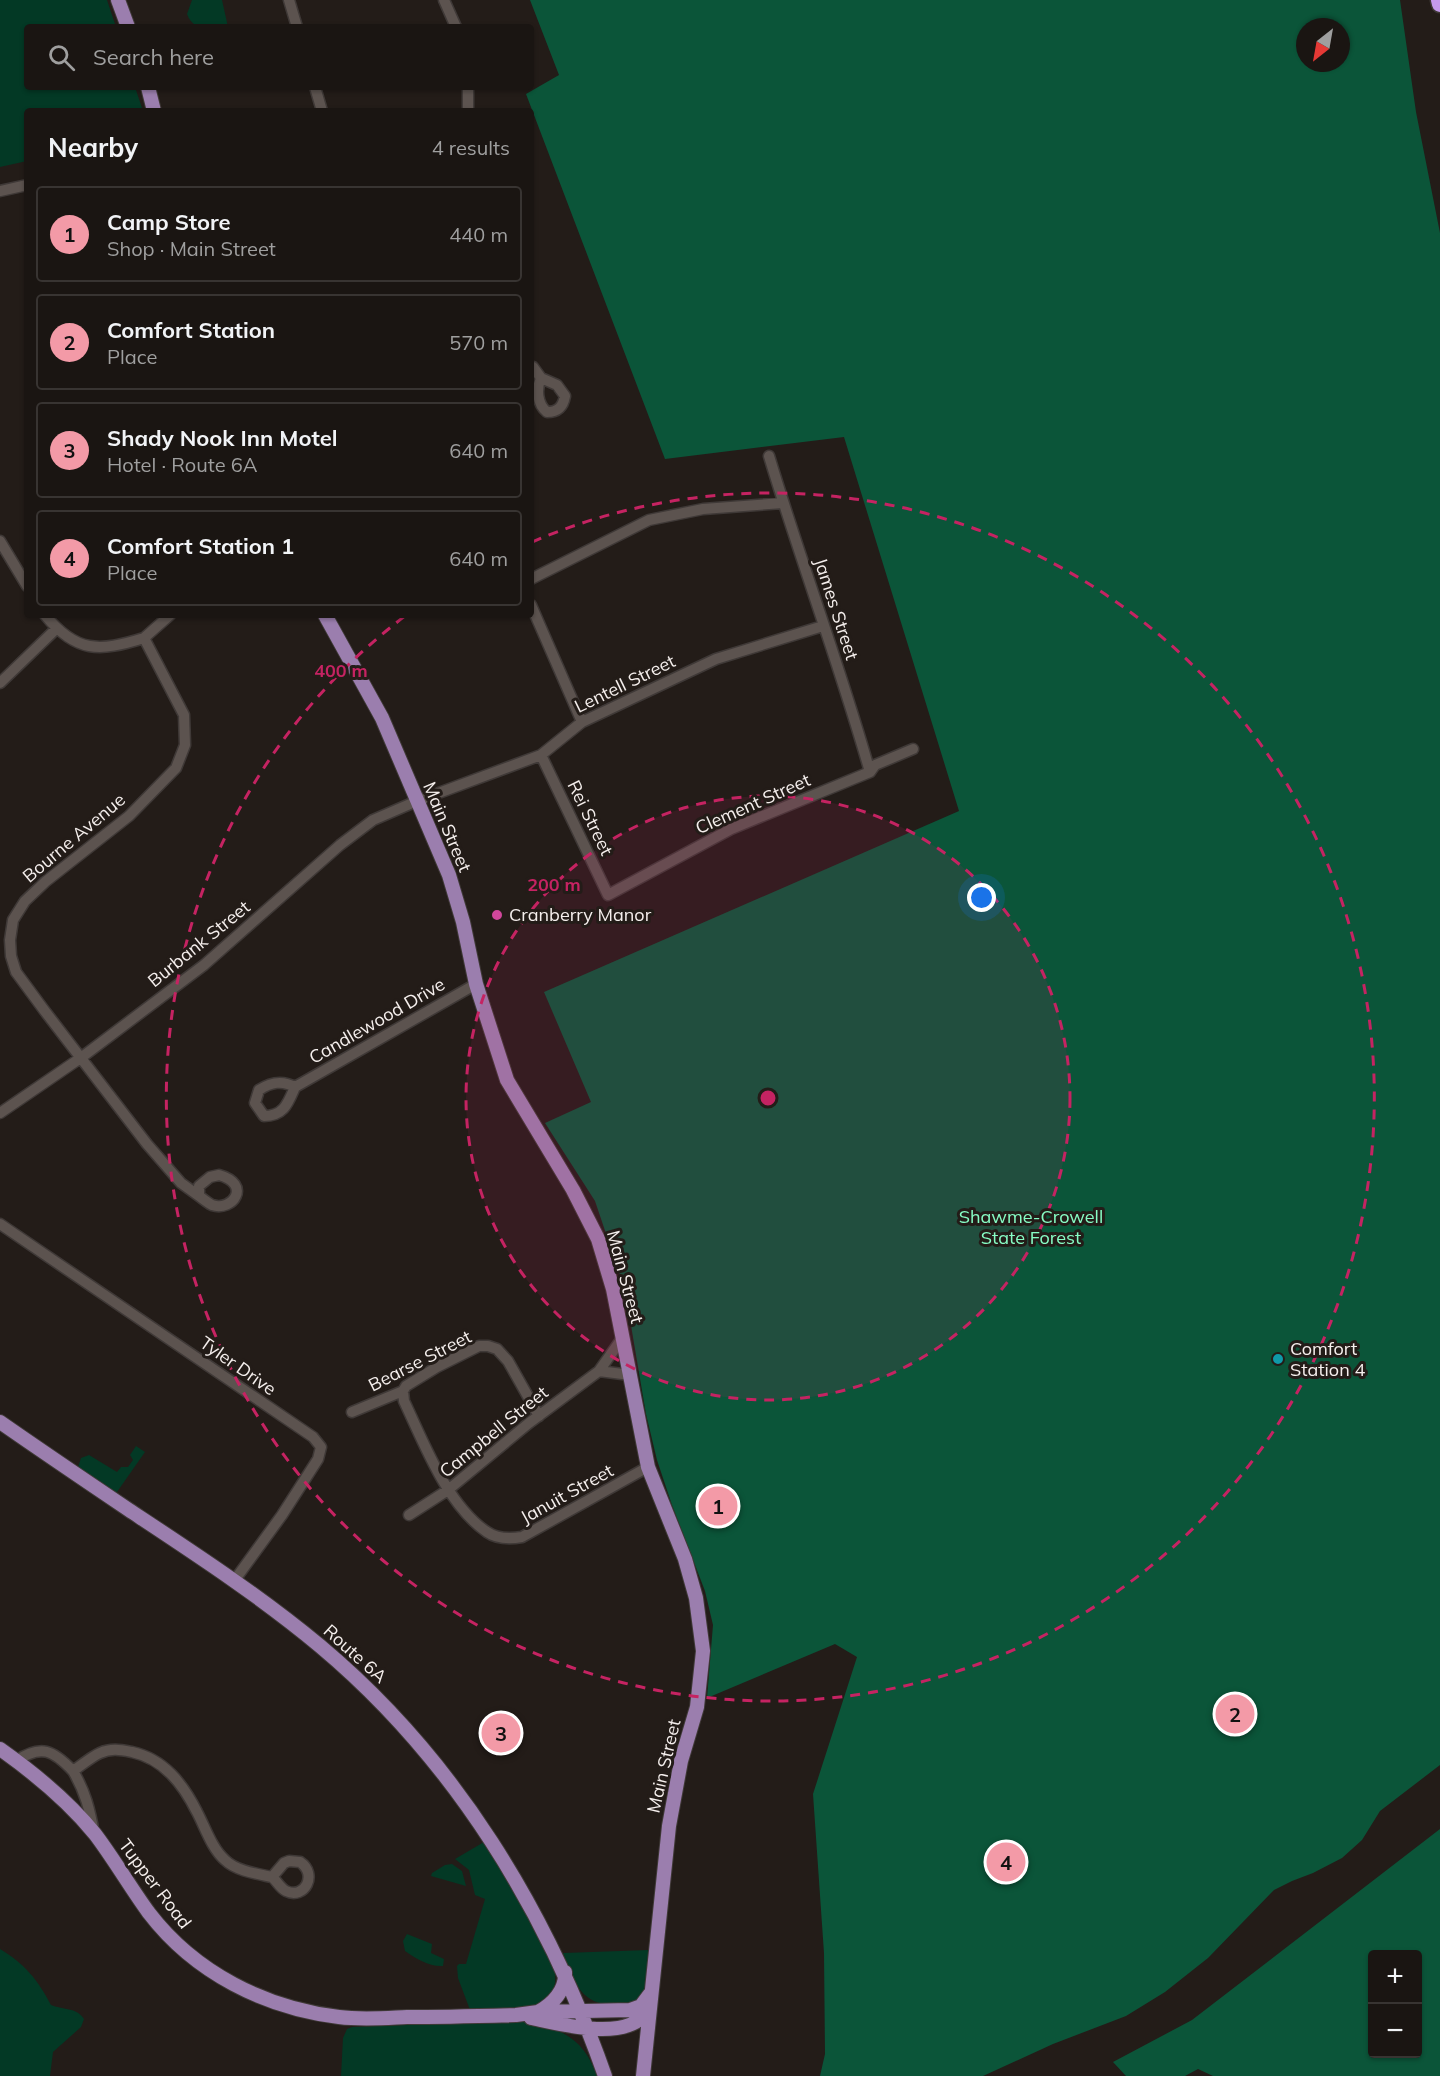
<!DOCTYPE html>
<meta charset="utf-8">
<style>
body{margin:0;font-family:Mulish,sans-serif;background:#231e1b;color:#f1f3f6}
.controls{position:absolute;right:18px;bottom:18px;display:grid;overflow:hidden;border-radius:6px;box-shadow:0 2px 4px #0004}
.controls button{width:54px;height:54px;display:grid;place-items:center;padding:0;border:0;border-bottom:2px solid #383432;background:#1a1512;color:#f1f3f6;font:30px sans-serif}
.compass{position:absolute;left:1296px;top:18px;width:54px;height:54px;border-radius:50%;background:#1a1512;box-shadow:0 2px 4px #0004;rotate:211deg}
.you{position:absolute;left:982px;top:898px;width:21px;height:21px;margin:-15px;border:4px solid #fff;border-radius:50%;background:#1a73e8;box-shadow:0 0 0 9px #1a73e833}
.badge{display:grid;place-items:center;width:39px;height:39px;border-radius:50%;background:#f39aa7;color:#111;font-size:20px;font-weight:700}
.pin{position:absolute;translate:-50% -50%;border:3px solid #fff;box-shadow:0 2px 6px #0006}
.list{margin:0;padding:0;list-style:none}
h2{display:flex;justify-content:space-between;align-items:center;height:78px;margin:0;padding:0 24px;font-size:26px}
h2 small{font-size:20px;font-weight:400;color:#9f9f9f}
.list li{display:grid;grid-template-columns:39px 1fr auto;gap:18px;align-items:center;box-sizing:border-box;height:96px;margin:0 12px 12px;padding:0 12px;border:2px solid #383432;border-radius:6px}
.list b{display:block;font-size:22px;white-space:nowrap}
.list p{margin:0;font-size:20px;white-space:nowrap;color:#9f9f9f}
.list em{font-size:20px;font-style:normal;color:#9f9f9f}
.icon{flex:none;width:33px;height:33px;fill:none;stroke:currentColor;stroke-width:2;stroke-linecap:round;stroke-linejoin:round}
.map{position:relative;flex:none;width:1440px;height:2076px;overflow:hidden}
.search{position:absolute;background:#1a1512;box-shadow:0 2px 4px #0004;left:24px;top:24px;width:510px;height:66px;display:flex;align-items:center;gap:15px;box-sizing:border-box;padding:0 21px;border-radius:6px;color:#9f9f9f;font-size:22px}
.panel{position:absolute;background:#1a1512;box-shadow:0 2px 4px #0004;left:24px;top:108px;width:510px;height:510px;border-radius:6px}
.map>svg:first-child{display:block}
</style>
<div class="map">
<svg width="1440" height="2076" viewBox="0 0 1440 2076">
<rect width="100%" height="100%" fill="#231c18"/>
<path fill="#033925" d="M 0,0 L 107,0 L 116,27 L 27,27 L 27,87 L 135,87 L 143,111 L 27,111 L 27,161 L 0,167 Z
M 192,0 L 222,0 L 228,27 C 211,27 194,33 187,14 Z
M 136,1446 L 145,1452 L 117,1492 L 114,1492 L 78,1467 L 81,1458 L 89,1455 L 117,1472 L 121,1467 L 128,1467 L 133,1460 L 130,1455 Z
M 484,1842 L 507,1877 L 554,1968 C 565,2018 501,2009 470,2010 L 458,1978 L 457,1966 L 459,1964 L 466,1964 L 485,1899 L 475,1895 L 469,1870 L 455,1859 Z
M 452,1864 L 462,1871 L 466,1886 L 431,1876 L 432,1873 L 445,1865 Z
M 407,1934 L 432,1944 L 431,1953 L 444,1959 L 443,1966 C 430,1967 416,1959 405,1951 L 403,1941 Z
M 0,1949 C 24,1963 38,1980 51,2005 C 62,2010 77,2007 84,2019 L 81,2027 L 53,2052 L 50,2076 L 0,2076 Z
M 649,1950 L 644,1994 C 637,2003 630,2004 619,2005 C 580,2006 576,1984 563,1953 Z
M 516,2021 C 556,2026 583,2035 597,2076 L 341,2076 L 343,2038 L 347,2029 L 352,2027 Z"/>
<path fill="#0b5539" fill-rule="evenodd" d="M 530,0 L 1400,0 L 1416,112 L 1440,233 L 1440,1765 L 1380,1811 L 1362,1840 L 1342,1858 L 1313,1873 L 1292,1881 L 1274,1890 L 1208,1958 L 1165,1992 L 1126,2016 L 1053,2044 L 983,2076 L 820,2076 L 825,2054 L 824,1953 L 813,1794 L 857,1657 L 835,1644 L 707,1698 L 713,1625 L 705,1591 L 672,1505 L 657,1460 L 646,1414 L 625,1290 L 595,1201 L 545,1123 L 591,1102 L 544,992 L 959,811 L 844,437 L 665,459 L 526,94 L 559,75 ZM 1305,27 L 1341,27 L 1341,63 L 1305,63 Z
M 1440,1829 L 1440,2076 L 1213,2076 L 1198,2069 L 1185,2076 L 1126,2076 L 1113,2062 L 1192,2020 ZM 1372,1954 L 1418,1954 L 1418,2054 L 1372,2054 Z"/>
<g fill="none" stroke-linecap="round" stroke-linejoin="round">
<defs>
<path id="minor" d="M 289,0 L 297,27
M 444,0 L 456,27
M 315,87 L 322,111
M 468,87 L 468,111
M 0,191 L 27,185
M 533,367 L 541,378
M 541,378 L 557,385 L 565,396 C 563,407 558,412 547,412 C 537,404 536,389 541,378 Z
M 769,456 C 801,562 840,666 870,772
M 0,541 L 27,586
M 531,579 L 649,520 L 703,509 L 783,503
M 531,605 L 582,722
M 45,615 C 76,653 99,652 144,638
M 170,615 L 144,638 L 184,715 L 185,745 L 176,768 L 129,816 L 45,882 L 25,901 L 13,920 L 10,940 L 11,956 L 16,972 L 44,1010 L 147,1144 L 181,1183 L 199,1196
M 0,683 L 56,629
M 541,755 L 608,895 L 731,829 L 870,772 L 875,765 L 913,749
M 295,1087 C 282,1080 271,1082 259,1090 L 255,1103 L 264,1116 C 284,1116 288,1103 295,1087 L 476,984
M 0,1113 L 82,1057 L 204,965 L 340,845 L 373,820 L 417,801 L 541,755 L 582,722 L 716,659 L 823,626
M 219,1175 C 252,1184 233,1212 212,1205 C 208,1203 203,1199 199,1196 L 199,1186 L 210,1177 Z
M 0,1224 L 313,1437 L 321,1447 L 318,1459 L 282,1515 L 234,1581
M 599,1371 L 630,1375
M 403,1391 L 404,1401 C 424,1443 447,1505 487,1532 C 497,1539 510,1539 522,1537 L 648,1467
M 352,1412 L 403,1391 L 406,1386 L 437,1367 L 479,1346 L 488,1346 L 497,1349 L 508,1361 L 539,1416
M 409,1515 L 448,1490 L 529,1423 L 599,1371 L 623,1337
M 16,1761 C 41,1744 53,1750 73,1771 C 82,1765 91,1757 100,1753 C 111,1748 121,1750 132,1752 C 164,1759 183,1784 197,1812 C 205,1827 212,1849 225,1860 C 236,1871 258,1874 272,1877
M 73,1771 C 85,1791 90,1810 94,1834
M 289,1861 L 300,1862 C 318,1874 305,1900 286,1891 C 280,1888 277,1881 272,1877 L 284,1863 Z"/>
<path id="major" d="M 118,0 L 128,27
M 148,87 L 154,111
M 325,615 L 382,718 L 449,875 L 463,922 L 476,984 L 507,1080 L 573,1190 L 598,1239 L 613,1289 L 648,1467 L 685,1559 L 696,1598 L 703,1651 L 697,1707 L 681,1761 L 669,1826 L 643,2076
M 0,1422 C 43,1452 86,1481 129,1510 C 194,1553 260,1596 320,1646 C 455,1759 547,1911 605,2076
M 0,1749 C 34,1773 69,1802 95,1834 C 114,1859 130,1887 149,1913 C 195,1973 265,2008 339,2017 C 362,2020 385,2018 407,2017 C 444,2017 480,2016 516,2015 L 538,2012 L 630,2010 L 641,2006 L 650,1994
M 538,2012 C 553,2004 566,1990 565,1972
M 531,2018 C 560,2024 635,2045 649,2006"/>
<path id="highway" d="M 1439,0 L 1440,4"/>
</defs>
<use href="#minor" stroke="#3f3937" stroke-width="13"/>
<use href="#major" stroke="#3f3937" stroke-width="16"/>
<use href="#highway" stroke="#3f3937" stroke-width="19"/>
<use href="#minor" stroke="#5c534f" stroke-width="10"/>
<use href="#major" stroke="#9b7eae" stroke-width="14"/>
<use href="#highway" stroke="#c59aed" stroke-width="16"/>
</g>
<circle cx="768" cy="1098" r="302" fill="#c52362" fill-opacity=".12"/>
<g fill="none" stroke="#c52362" stroke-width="3" stroke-dasharray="10 8">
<circle cx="768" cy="1098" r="302"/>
<path d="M532 542A604 604 0 1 1 405 616"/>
</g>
<circle fill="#d1479c" stroke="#231c18" stroke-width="2" cx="497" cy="915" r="6"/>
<circle fill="#0f9aa8" stroke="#231c18" stroke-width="2" cx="1278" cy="1359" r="6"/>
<g text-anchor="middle" stroke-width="6" stroke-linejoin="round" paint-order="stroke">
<g font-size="18" fill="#f5efed" stroke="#231c18">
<text transform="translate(836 609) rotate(72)" y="6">James Street</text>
<text transform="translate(625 684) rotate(-26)" y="6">Lentell Street</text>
<text transform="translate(753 804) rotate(-24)" y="6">Clement Street</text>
<text transform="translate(590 818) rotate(64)" y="6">Rei Street</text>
<text transform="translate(447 827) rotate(67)" y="6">Main Street</text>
<text transform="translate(74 838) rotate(-40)" y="6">Bourne Avenue</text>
<text transform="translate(199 944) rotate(-39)" y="6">Burbank Street</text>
<text transform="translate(377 1021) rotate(-30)" y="6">Candlewood Drive</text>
<text transform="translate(625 1277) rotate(75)" y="6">Main Street</text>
<text transform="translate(420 1361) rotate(-27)" y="6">Bearse Street</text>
<text transform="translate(238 1366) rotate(35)" y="6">Tyler Drive</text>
<text transform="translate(494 1432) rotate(-39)" y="6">Campbell Street</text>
<text transform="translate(567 1494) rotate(-29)" y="6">Januit Street</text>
<text transform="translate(355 1654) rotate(42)" y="6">Route 6A</text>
<text transform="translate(664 1766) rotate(-77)" y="6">Main Street</text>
<text transform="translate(155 1884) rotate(53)" y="6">Tupper Road</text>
</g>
<g font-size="18" fill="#f5efed" stroke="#231c18" text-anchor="start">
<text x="509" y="921">Cranberry Manor</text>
<text x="1290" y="1355">Comfort<tspan x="1290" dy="21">Station 4</tspan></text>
</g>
<g font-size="18" fill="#87fdc5" stroke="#231c18">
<text x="1031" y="1223">Shawme-Crowell<tspan x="1031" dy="21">State Forest</tspan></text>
</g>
</g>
<circle cx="768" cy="1098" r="9" fill="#c52362" stroke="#231c18" stroke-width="3"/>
<g font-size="18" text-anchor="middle" font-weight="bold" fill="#c52362" stroke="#231c18" stroke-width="6" stroke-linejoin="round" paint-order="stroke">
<text x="341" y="677">400 m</text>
<text x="554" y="891">200 m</text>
</g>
</svg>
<div class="controls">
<button>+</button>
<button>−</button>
</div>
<svg class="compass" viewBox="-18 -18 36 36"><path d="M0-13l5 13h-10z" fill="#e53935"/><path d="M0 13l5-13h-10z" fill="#9f9f9f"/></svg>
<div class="you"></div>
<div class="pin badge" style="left:718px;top:1506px">1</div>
<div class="pin badge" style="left:1235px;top:1714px">2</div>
<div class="pin badge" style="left:501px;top:1733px">3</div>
<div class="pin badge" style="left:1006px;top:1862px">4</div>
<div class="search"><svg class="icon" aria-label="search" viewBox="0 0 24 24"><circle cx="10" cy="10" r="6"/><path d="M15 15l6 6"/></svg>Search here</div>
<section class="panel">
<h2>Nearby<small>4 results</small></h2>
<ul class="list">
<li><span class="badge">1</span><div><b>Camp Store</b><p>Shop · Main Street</p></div><em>440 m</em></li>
<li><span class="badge">2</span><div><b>Comfort Station</b><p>Place</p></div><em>570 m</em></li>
<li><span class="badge">3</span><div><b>Shady Nook Inn Motel</b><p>Hotel · Route 6A</p></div><em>640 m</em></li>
<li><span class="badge">4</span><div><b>Comfort Station 1</b><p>Place</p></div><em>640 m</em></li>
</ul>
</section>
</div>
